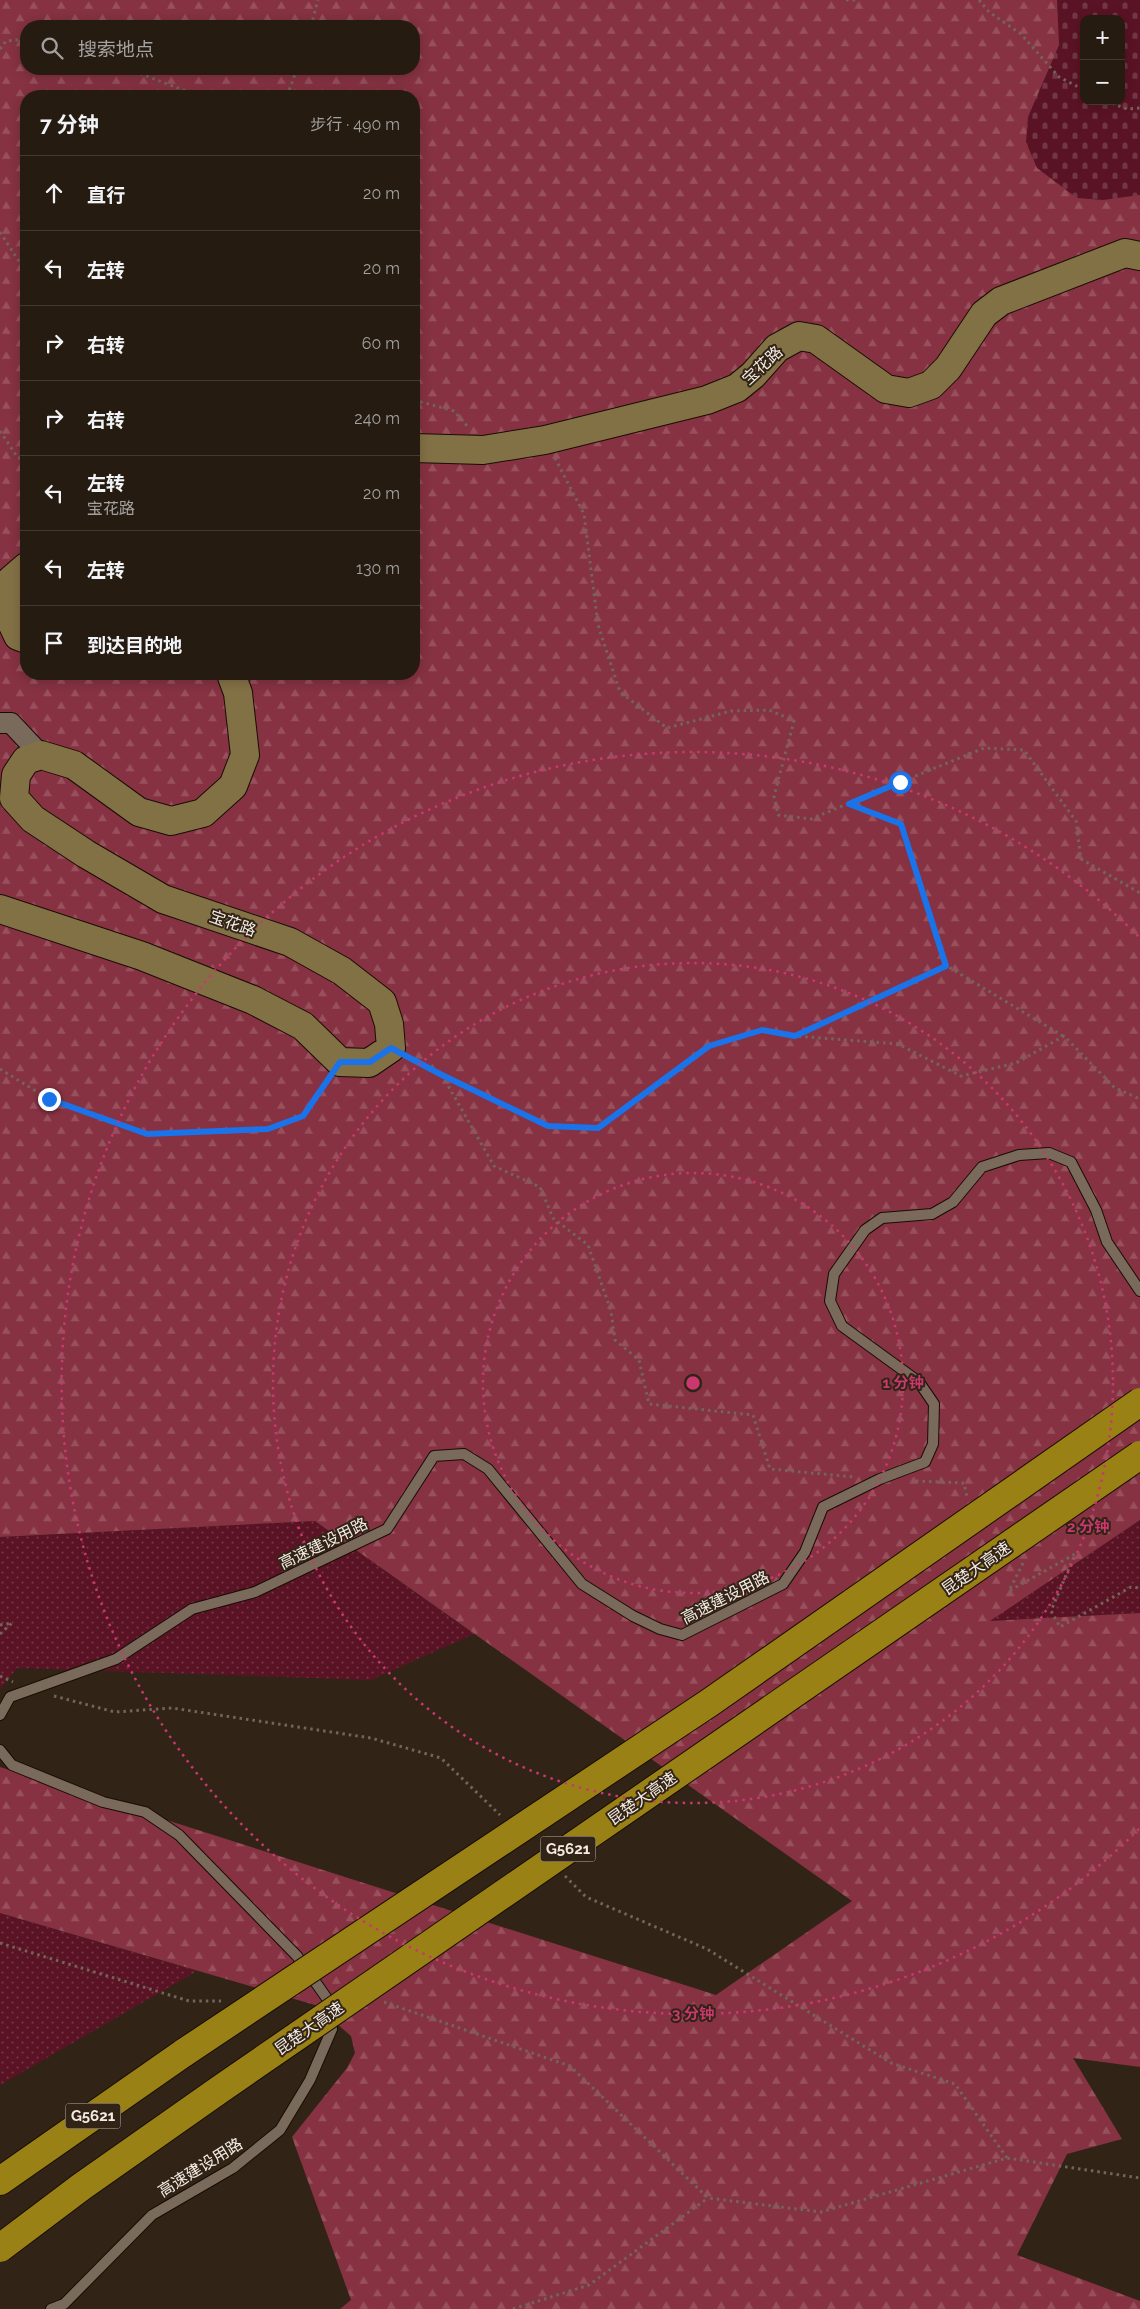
<!DOCTYPE html>
<html lang="zh">
<meta charset="utf-8">
<style>
body{margin:0;font-family:Raleway,"Noto Sans SC",sans-serif;background:#31281f;color:#f1f3f6}
.controls{position:absolute;right:15px;top:15px;display:grid;overflow:hidden;border-radius:10px;box-shadow:0 2px 12px #0003}
.controls button{width:45px;height:45px;display:grid;place-items:center;padding:0;border:0;border-bottom:1px solid #423931;background:#251b11;color:#f1f3f6;font:25px sans-serif}
.stop{position:absolute;width:15px;height:15px;margin:-11px;border:4px solid #1a73e8;border-radius:50%;background:#fff}
.stop.end{background:#1a73e8;border-color:#fff;box-shadow:0 1px 5px #0008}
.list{margin:0;padding:0;list-style:none}
h2{display:flex;justify-content:space-between;align-items:center;height:65px;margin:0;padding:0 20px;font-size:21px}
h2 small{font-size:16px;font-weight:400;color:#a3a19f}
.list li{display:grid;grid-template-columns:32px 1fr auto;gap:15px;align-items:center;box-sizing:border-box;height:75px;padding:0 20px;border-top:1px solid #423931}
.list b{display:block;font-size:19px;white-space:nowrap}
.list p{margin:0;font-size:16px;white-space:nowrap;color:#a3a19f}
.list em{font-size:16px;font-style:normal;color:#a3a19f}
.icon{flex:none;width:28px;height:28px;fill:none;stroke:currentColor;stroke-width:2;stroke-linecap:round;stroke-linejoin:round}
.map{position:relative;flex:none;width:1140px;height:2309px;overflow:hidden}
.search{position:absolute;background:#251b11;box-shadow:0 2px 12px #0003;left:20px;top:20px;width:400px;height:55px;display:flex;align-items:center;gap:12px;box-sizing:border-box;padding:0 18px;border-radius:20px;color:#a3a19f;font-size:19px}
.panel{position:absolute;background:#251b11;box-shadow:0 2px 12px #0003;left:20px;top:90px;width:400px;height:590px;border-radius:20px}
.map>svg:first-child{display:block}
</style>
<div class="map">
<svg width="1140" height="2309" viewBox="0 0 1140 2309">
<defs>
<pattern id="green-dots" width="8" height="8" patternUnits="userSpaceOnUse" patternTransform="scale(1.25)"><rect width="8" height="8" fill="#5a1324"/><path d="M2 2h.1M6 6h.1" fill="none" stroke="#723644" stroke-width="1.8" stroke-linecap="round"/></pattern>
<pattern id="forest-firs" width="22" height="20" patternUnits="userSpaceOnUse" patternTransform="scale(1.25)"><rect width="22" height="20" fill="#863242"/><path d="M5 1l3.5 6h-7zM16 11l3.5 6h-7z" fill="#98505d"/></pattern>
<pattern id="cemetery-stones" width="16" height="16" patternUnits="userSpaceOnUse" patternTransform="scale(1.25)"><rect width="16" height="16" fill="#5a1324"/><path d="M2 7V4a2 2 0 0 1 4 0v3zM10 15v-3a2 2 0 0 1 4 0v3z" fill="#723644"/></pattern>
</defs>
<rect width="100%" height="100%" fill="#312417"/>
<path fill="url(#green-dots)" d="M 1140,1520 L 1140,1613 L 989,1621 Z
M 315,1521 L 474,1634 L 371,1680 L 17,1668 L 0,1689 L 0,1537 Z
M 0,1913 L 197,1971 L 0,2085 Z"/>
<path fill="url(#forest-firs)" fill-rule="evenodd" d="M 0,0 L 1140,0 L 1140,1520 L 990,1621 L 1140,1613 L 1140,2067 L 1073,2058 L 1122,2139 L 1067,2154 L 1017,2255 L 1140,2301 L 1140,2309 L 340,2309 L 351,2300 L 292,2137 L 347,2068 L 355,2053 L 351,2036 L 315,2005 L 0,1913 L 0,1767 L 716,1995 L 852,1901 L 315,1521 L 0,1537 ZM 1084,19 L 1121,19 L 1121,101 L 1084,101 ZM 26,26 L 414,26 L 414,69 L 26,69 ZM 26,96 L 414,96 L 414,674 L 26,674 Z"/>
<path fill="url(#cemetery-stones)" fill-rule="evenodd" d="M 1057,0 L 1140,0 L 1140,195 L 1103,200 L 1077,198 L 1037,168 L 1026,142 L 1028,117 L 1059,45 ZM 1084,19 L 1121,19 L 1121,101 L 1084,101 Z"/>
<g fill="none" stroke-linecap="round" stroke-linejoin="round">
<defs>
<path id="service" d="M 0,1715 L 10,1697 L 116,1659 L 192,1609 L 255,1592 L 387,1529 L 434,1456 L 464,1454 L 488,1469 L 582,1584 L 633,1616 L 660,1629 L 682,1635 L 783,1584 L 805,1552 L 823,1507 L 880,1479 L 925,1462 L 933,1444 L 934,1404 L 919,1382 L 842,1326 L 830,1301 L 834,1274 L 865,1230 L 882,1218 L 932,1214 L 953,1202 L 982,1167 L 1019,1155 L 1049,1153 L 1071,1162 L 1096,1210 L 1107,1242 L 1140,1291
M 0,1750 L 12,1765 L 103,1802 L 145,1812 L 179,1835 L 297,1956 L 328,2000 L 332,2029 L 310,2080 L 280,2130 L 233,2168 L 152,2215 L 64,2304 L 51,2309"/>
<path id="minor" d="M 0,723 L 11,723 L 41,755"/>
<path id="secondary" d="M 414,448 L 483,450 L 545,440 L 707,400 L 737,388 L 753,375 L 777,348 L 799,336 L 816,339 L 886,389 L 909,393 L 931,385 L 948,368 L 984,314 L 1001,301 L 1125,253 L 1140,256
M 26,567 L 11,580 L 6,610 L 18,636 L 26,639
M 0,909 L 142,956 L 253,1000 L 303,1026 L 340,1062 L 369,1063 L 391,1048 L 389,1024 L 382,1002 L 342,971 L 290,942 L 163,899 L 86,854 L 33,819 L 14,798 L 16,775 L 26,760 L 41,755 L 74,765 L 139,812 L 171,821 L 203,813 L 233,786 L 245,755 L 238,693 L 231,674"/>
<path id="motorway" d="M 0,2181 L 185,2052"/>
</defs>
<use href="#service" stroke="#180d03" stroke-width="12"/>
<use href="#minor" stroke="#180d03" stroke-width="22"/>
<use href="#secondary" stroke="#180d03" stroke-width="30"/>
<use href="#motorway" stroke="#180d03" stroke-width="30"/>
<path stroke="#72665a" stroke-width="3" stroke-dasharray="2.5 4" stroke-linecap="butt" d="M 846,0 L 856,0
M 979,0 L 989,12 L 1021,34 L 1059,77 L 1084,90
M 311,26 L 318,0
M 0,49 L 6,41 L 26,39
M 128,69 L 199,96
M 287,96 L 297,69
M 1106,101 L 1127,109 L 1140,108
M 0,232 L 18,260 L 26,263
M 414,400 L 454,411 L 469,428
M 0,431 L 18,458 L 26,458
M 555,458 L 584,514 L 598,625 L 620,692 L 667,728 L 731,711 L 769,710 L 794,721 L 774,796 L 778,815 L 811,819 L 849,803 L 901,824 L 947,966
M 849,803 L 984,748 L 1024,750 L 1076,821 L 1081,859 L 1140,893
M 796,1035 L 947,966 L 1063,1036
M 409,1058 L 548,1126 L 598,1128 L 709,1046 L 762,1030 L 795,1036 L 898,1044 L 961,1076 L 1016,1063 L 1064,1036 L 1115,1088 L 1140,1099
M 0,1069 L 49,1099 L 147,1134 L 268,1129 L 303,1116 L 328,1079
M 442,1075 L 494,1166 L 540,1187 L 553,1218 L 588,1245 L 611,1311 L 615,1340 L 639,1360 L 649,1404 L 753,1415 L 770,1469 L 854,1477
M 916,1481 L 964,1483 L 967,1497
M 1023,1563 L 1009,1591 L 1075,1554 L 1051,1611 L 1060,1627 L 1131,1587 L 1140,1588
M 0,1625 L 12,1623 L 0,1634
M 0,1676 L 13,1682
M 54,1696 L 115,1712 L 172,1708 L 371,1738 L 441,1758 L 500,1815
M 565,1876 L 586,1897 L 707,1949 L 891,2063 L 955,2084 L 1007,2158
M 0,1943 L 189,2001 L 221,2001
M 384,2002 L 570,2066 L 708,2198 L 821,2212 L 1007,2158 L 1140,2178
M 513,2309 L 589,2285 L 708,2198"/>
<use href="#service" stroke="#796a5b" stroke-width="10"/>
<use href="#minor" stroke="#796a5b" stroke-width="20"/>
<use href="#secondary" stroke="#837146" stroke-width="28"/>
<use href="#motorway" stroke="#998115" stroke-width="28"/>
<defs>
<path id="motorway-bridge" d="M 185,2052 L 709,1703 L 1140,1402
M 0,2248 L 81,2187 L 219,2090 L 1140,1455"/>
</defs>
<use href="#motorway-bridge" stroke="#180d03" stroke-width="30" stroke-linecap="butt"/>
<use href="#motorway-bridge" stroke="#998115" stroke-width="28"/>
</g>
<g fill="none" stroke-linecap="round" stroke-linejoin="round">
<path stroke="#1a73e8" stroke-width="6" d="M 49,1099 L 147,1134 L 268,1129 L 303,1116 L 340,1062 L 370,1062 L 391,1048 L 442,1075 L 548,1126 L 598,1128 L 709,1046 L 762,1030 L 795,1036 L 946,966 L 901,824 L 849,804 L 900,782"/>
</g>
<g fill="none" stroke="#ca386f" stroke-width="2.5" stroke-dasharray="2.5 5">
<circle cx="693" cy="1383" r="210"/>
<circle cx="693" cy="1383" r="420"/>
<path d="M1139 1829A631 631 0 1 1 1139 937"/>
</g>
<g text-anchor="middle" stroke-width="4" stroke-linejoin="round" paint-order="stroke">
<g fill="#312417" stroke="#baafa5" stroke-width="1">
<rect x="540.5" y="1836.5" width="55" height="25" rx="4"/>
<rect x="65.5" y="2103.5" width="55" height="25" rx="4"/>
</g>
<g font-size="15" font-weight="bold" fill="#f4ebe2">
<text x="568" y="1854">G5621</text>
<text x="93" y="2121">G5621</text>
</g>
<g font-size="16" fill="#f4ebe2" stroke="#312417">
<text transform="translate(762 365) rotate(-43)" y="6">宝花路</text>
<text transform="translate(233 923) rotate(19)" y="6">宝花路</text>
<text transform="translate(323 1543) rotate(-26)" y="6">高速建设用路</text>
<text transform="translate(976 1568) rotate(-35)" y="6">昆楚大高速</text>
<text transform="translate(725 1597) rotate(-27)" y="6">高速建设用路</text>
<text transform="translate(642 1798) rotate(-35)" y="6">昆楚大高速</text>
<text transform="translate(309 2028) rotate(-35)" y="6">昆楚大高速</text>
<text transform="translate(200 2167) rotate(-32)" y="6">高速建设用路</text>
</g>
</g>
<circle cx="693" cy="1383" r="8" fill="#ca386f" stroke="#312417" stroke-width="2.5"/>
<g font-size="15" text-anchor="middle" font-weight="bold" fill="#ca386f" stroke="#312417" stroke-width="4" stroke-linejoin="round" paint-order="stroke">
<text x="903" y="1388">1 分钟</text>
<text x="1088" y="1532">2 分钟</text>
<text x="693" y="2019">3 分钟</text>
</g>
</svg>
<div class="controls">
<button>+</button>
<button>−</button>
</div>
<div class="stop" style="left:900px;top:782px"></div>
<div class="stop end" style="left:49px;top:1099px"></div>
<div class="search"><svg class="icon" aria-label="search" viewBox="0 0 24 24"><circle cx="10" cy="10" r="6"/><path d="M15 15l6 6"/></svg>搜索地点</div>
<section class="panel">
<h2>7 分钟<small>步行 · 490 m</small></h2>
<ul class="list">
<li><svg class="icon" aria-label="ahead" viewBox="0 0 24 24"><path d="M12 20V5M6 11l6-6 6 6"/></svg><div><b>直行</b></div><em>20 m</em></li>
<li><svg class="icon" aria-label="left" viewBox="0 0 24 24"><path d="M17 20v-9H6M10 6l-5 5 5 5"/></svg><div><b>左转</b></div><em>20 m</em></li>
<li><svg class="icon" aria-label="right" viewBox="0 0 24 24"><path d="M7 20v-9h11M14 6l5 5-5 5"/></svg><div><b>右转</b></div><em>60 m</em></li>
<li><svg class="icon" aria-label="right" viewBox="0 0 24 24"><path d="M7 20v-9h11M14 6l5 5-5 5"/></svg><div><b>右转</b></div><em>240 m</em></li>
<li><svg class="icon" aria-label="left" viewBox="0 0 24 24"><path d="M17 20v-9H6M10 6l-5 5 5 5"/></svg><div><b>左转</b><p>宝花路</p></div><em>20 m</em></li>
<li><svg class="icon" aria-label="left" viewBox="0 0 24 24"><path d="M17 20v-9H6M10 6l-5 5 5 5"/></svg><div><b>左转</b></div><em>130 m</em></li>
<li><svg class="icon" aria-label="arrive" viewBox="0 0 24 24"><path d="M6 21V4h12l-3 4 3 4H6"/></svg><div><b>到达目的地</b></div></li>
</ul>
</section>
</div>
